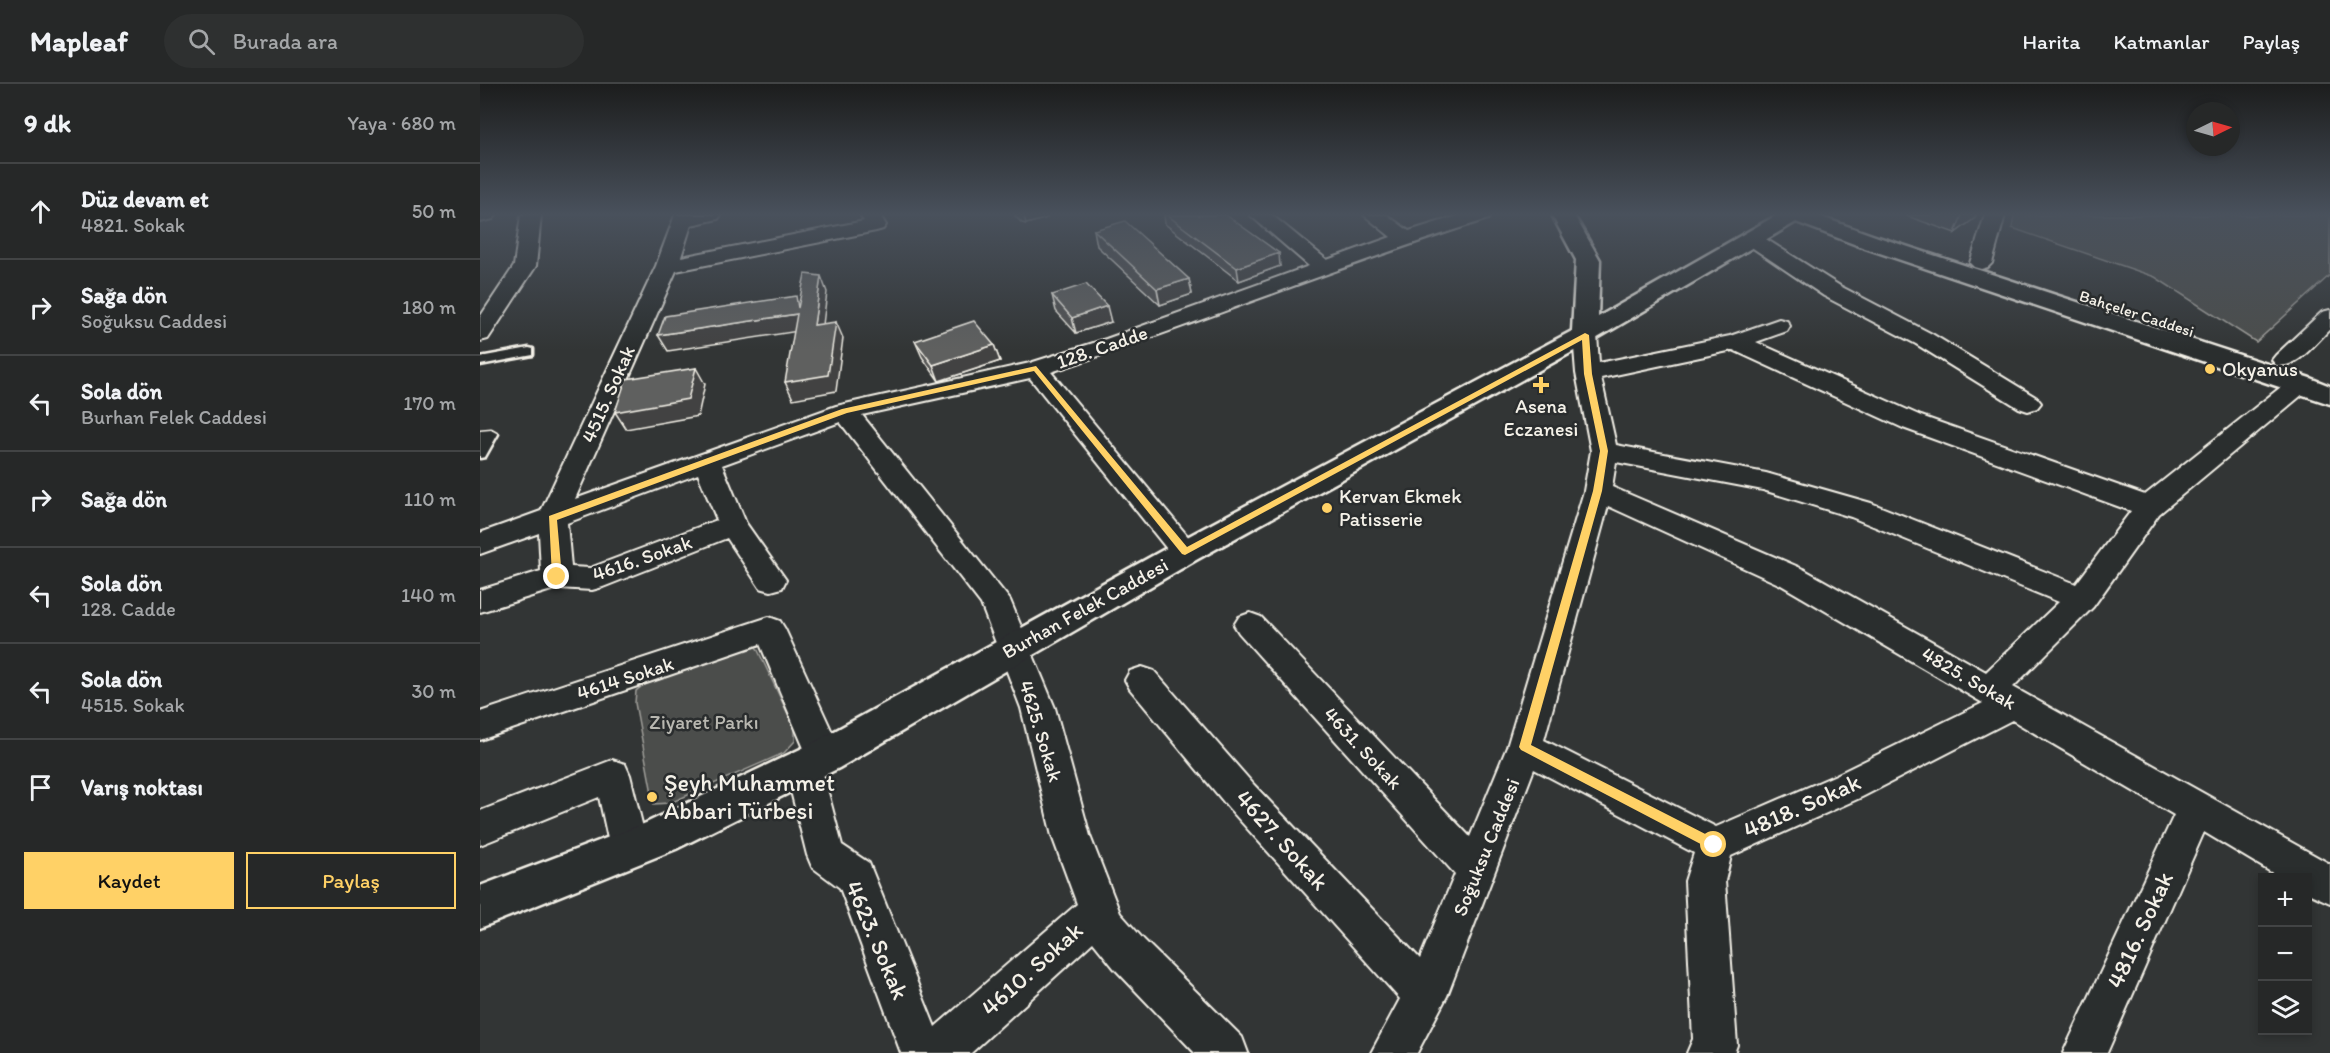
<!DOCTYPE html>
<html lang="tr">
<meta charset="utf-8">
<style>
body{margin:0;font-family:Itim,sans-serif;background:#2e3030;color:#f1f3f6}
.controls{position:absolute;right:18px;bottom:18px;display:grid;overflow:hidden;border-radius:0px;box-shadow:0 3px 9px #0003}
.controls button{width:54px;height:54px;display:grid;place-items:center;padding:0;border:0;border-bottom:2px solid #424445;background:#262828;color:#f1f3f6;font:30px sans-serif}
.compass{position:absolute;left:1706px;top:18px;width:54px;height:54px;border-radius:50%;background:#262828;box-shadow:0 3px 9px #0003;rotate:85deg}
.stop{position:absolute;width:18px;height:18px;margin:-14px;border:4px solid #ffd166;border-radius:50%;background:#fff}
.stop.end{background:#ffd166;border-color:#fff;box-shadow:0 2px 6px #0008}
.list{margin:0;padding:0;list-style:none}
h2{display:flex;justify-content:space-between;align-items:center;height:78px;margin:0;padding:0 24px;font-size:26px}
h2 small{font-size:20px;font-weight:400;color:#a4a6a8}
.list li{display:grid;grid-template-columns:39px 1fr auto;gap:18px;align-items:center;box-sizing:border-box;height:96px;padding:0 24px;border-top:2px solid #424445}
.list b{display:block;font-size:22px;white-space:nowrap}
.list p{margin:0;font-size:20px;white-space:nowrap;color:#a4a6a8}
.list em{font-size:20px;font-style:normal;color:#a4a6a8}
.actions{display:flex;gap:12px;padding:18px 24px}
.actions a{flex:1;padding:14px 0;border:2px solid #ffd166;border-radius:0px;text-align:center;font-size:21px;color:#ffd166}
.actions .main{background:#ffd166;color:#111}
.icon{flex:none;width:33px;height:33px;fill:none;stroke:currentColor;stroke-width:2;stroke-linecap:round;stroke-linejoin:round}
.map{position:relative;flex:none;width:1850px;height:969px;overflow:hidden}
header{display:flex;align-items:center;gap:36px;box-sizing:border-box;height:84px;padding:0 30px;background:#262828;border-bottom:2px solid #424445}
header strong{font-size:28px}
nav{display:flex;gap:33px;margin-inline-start:auto;font-size:21px}
.search{width:420px;height:54px;background:#2e3030;display:flex;align-items:center;gap:15px;box-sizing:border-box;padding:0 21px;border-radius:33px;color:#a4a6a8;font-size:22px}
main{display:flex}
aside{flex:1;background:#262828}
.map>svg:first-child{display:block}
</style>
<header>
<strong>Mapleaf</strong>
<div class="search"><svg class="icon" aria-label="search" viewBox="0 0 24 24"><circle cx="10" cy="10" r="6"/><path d="M15 15l6 6"/></svg>Burada ara</div>
<nav><a>Harita</a><a>Katmanlar</a><a>Paylaş</a></nav>
</header>
<main>
<aside>
<h2>9 dk<small>Yaya · 680 m</small></h2>
<ul class="list">
<li><svg class="icon" aria-label="ahead" viewBox="0 0 24 24"><path d="M12 20V5M6 11l6-6 6 6"/></svg><div><b>Düz devam et</b><p>4821. Sokak</p></div><em>50 m</em></li>
<li><svg class="icon" aria-label="right" viewBox="0 0 24 24"><path d="M7 20v-9h11M14 6l5 5-5 5"/></svg><div><b>Sağa dön</b><p>Soğuksu Caddesi</p></div><em>180 m</em></li>
<li><svg class="icon" aria-label="left" viewBox="0 0 24 24"><path d="M17 20v-9H6M10 6l-5 5 5 5"/></svg><div><b>Sola dön</b><p>Burhan Felek Caddesi</p></div><em>170 m</em></li>
<li><svg class="icon" aria-label="right" viewBox="0 0 24 24"><path d="M7 20v-9h11M14 6l5 5-5 5"/></svg><div><b>Sağa dön</b></div><em>110 m</em></li>
<li><svg class="icon" aria-label="left" viewBox="0 0 24 24"><path d="M17 20v-9H6M10 6l-5 5 5 5"/></svg><div><b>Sola dön</b><p>128. Cadde</p></div><em>140 m</em></li>
<li><svg class="icon" aria-label="left" viewBox="0 0 24 24"><path d="M17 20v-9H6M10 6l-5 5 5 5"/></svg><div><b>Sola dön</b><p>4515. Sokak</p></div><em>30 m</em></li>
<li><svg class="icon" aria-label="arrive" viewBox="0 0 24 24"><path d="M6 21V4h12l-3 4 3 4H6"/></svg><div><b>Varış noktası</b></div></li>
</ul>
<div class="actions"><a class="main">Kaydet</a><a>Paylaş</a></div>
</aside>
<div class="map">
<svg width="1850" height="969" viewBox="0 0 1850 969">
<rect width="100%" height="100%" fill="#323535"/>
<filter id="ink" filterUnits="userSpaceOnUse"><feTurbulence type="fractalNoise" baseFrequency=".0167" numOctaves="2"/><feDisplacementMap in="SourceGraphic" scale="12" xChannelSelector="R" yChannelSelector="G"/><feConvolveMatrix kernelMatrix="1 2 1 2 8 2 1 2 1" color-interpolation-filters="sRGB"/></filter>
<g filter="url(#ink)">
<path fill="#4b4d4c" stroke="#a09f9a" stroke-width="1.5" d="M 1534,131 L 1850,131 L 1850,191 L 1776,258 L 1675,193 L 1532,144 Z
M 275,560 L 315,645 L 315,657 L 304,669 L 190,719 L 174,720 L 155,619 L 156,607 L 173,593 Z"/>
<g fill="none" stroke-linecap="round" stroke-linejoin="round">
<defs>
<path id="service" d="M 49,264 L 53,265 L 53,271 L 0,281 L 0,273 Z
M 11,346 L 18,350 L 5,373 L 0,374 L 0,347 Z"/>
<path id="minor" d="M 0,131 L 16,131 L 13,135 L 0,138 Z
M 41,131 L 61,131 L 56,182 L 8,255 L 0,257 L 0,233 L 34,182 Z
M 195,131 L 241,131 L 238,135 L 211,141 L 201,173 L 384,137 L 380,131 L 400,131 L 406,141 L 403,145 L 396,147 L 196,187 L 95,415 L 356,322 L 550,279 L 626,255 L 829,182 L 770,131 L 792,131 L 847,176 L 911,153 L 884,131 L 907,131 L 929,147 L 981,131 L 1011,131 L 1008,135 C 861,181 718,240 571,288 L 715,461 L 720,468 L 715,475 L 705,478 L 695,475 L 550,294 L 382,331 L 530,516 L 575,624 L 610,752 L 640,829 L 664,856 L 762,953 L 768,969 L 715,969 L 634,884 L 613,858 L 491,969 L 421,969 L 360,804 L 332,783 L 327,771 L 305,683 L 310,672 L 326,669 L 280,560 L 0,656 L 0,628 L 289,533 L 300,537 L 305,545 L 363,672 L 358,682 L 345,687 L 342,686 L 362,761 L 389,779 L 455,943 L 597,820 L 572,752 L 541,624 L 501,520 L 360,338 L 242,381 L 266,439 L 306,496 L 302,504 L 291,507 L 280,504 L 247,454 L 123,503 L 112,506 L 78,504 L 0,528 L 0,506 L 61,487 L 59,449 L 0,470 L 0,449 L 61,427 L 176,182 ZM 218,390 L 237,436 L 110,484 L 91,483 L 87,439 Z
M 1505,131 L 1525,131 L 1512,179 L 1508,183 L 1501,185 L 1494,183 L 1490,179 Z
M 1271,148 L 1278,150 L 1360,202 L 1452,250 L 1557,314 L 1561,319 L 1557,324 L 1548,327 L 1539,324 L 1436,260 L 1344,212 L 1264,158 L 1261,154 L 1264,150 Z
M 1850,226 L 1850,245 C 1835,259 1817,286 1796,281 L 1792,276 L 1796,271 L 1842,228 Z
M 1299,235 L 1307,237 L 1310,242 L 1307,247 L 1276,258 L 1441,332 L 1665,411 L 1811,295 L 1820,293 L 1829,295 L 1832,300 L 1829,305 L 1679,430 L 1613,523 L 1533,603 L 1850,780 L 1850,819 L 1828,809 L 1828,794 L 1801,794 L 1724,748 L 1627,969 L 1583,969 L 1694,731 L 1532,636 L 1382,713 L 1251,772 L 1245,797 L 1257,961 L 1254,969 L 1207,969 L 1213,955 L 1205,797 L 1214,769 L 1054,685 L 967,912 L 937,969 L 891,969 L 920,915 L 748,723 L 650,605 L 645,596 L 650,587 L 662,583 L 674,587 L 774,701 L 940,875 L 975,790 L 759,549 L 754,541 L 759,533 L 770,529 L 781,533 L 990,753 L 1027,663 L 1104,407 L 1111,367 L 1096,289 L 1093,251 L 1097,246 L 1105,244 L 1113,246 L 1117,251 L 1119,279 L 1250,252 ZM 1253,266 L 1423,344 L 1651,427 L 1596,500 L 1391,419 L 1286,389 L 1136,361 L 1121,294 ZM 1136,378 L 1283,406 L 1371,433 L 1579,518 L 1506,588 L 1323,485 L 1132,403 ZM 1128,422 L 1301,501 L 1503,619 L 1356,691 L 1236,743 L 1064,656 Z
M 132,676 L 145,680 L 150,691 L 168,764 L 162,776 L 149,781 L 136,776 L 130,764 L 119,713 L 0,761 L 0,727 Z"/>
<path id="tertiary" d="M 1072,131 L 1094,131 L 1120,176 L 1118,233 L 1297,131 L 1336,131 L 1398,153 L 1830,294 L 1850,302 L 1850,320 L 1382,163 L 1316,138 L 1114,256 L 716,476 L 359,684 L 196,765 L 0,844 L 0,802 L 166,739 L 331,660 L 694,460 L 1092,247 L 1096,176 Z"/>
</defs>
<use href="#service" stroke="#f4f1e8" stroke-width="5"/>
<use href="#minor" stroke="#f4f1e8" stroke-width="4"/>
<use href="#tertiary" stroke="#f4f1e8" stroke-width="5"/>
<use href="#service" fill="#2a2d2e" fill-rule="evenodd"/>
<use href="#minor" fill="#2a2d2e" fill-rule="evenodd"/>
<use href="#tertiary" fill="#2a2d2e" fill-rule="evenodd"/>
</g>
<path fill="#525352" stroke="#f4f1e8" stroke-width="1.5" d="M 534,131 L 566,131 L 567,134 L 546,140 L 542,139 Z
M 684,131 L 746,131 L 800,182 L 759,197 L 685,140 Z
M 1424,131 L 1496,131 L 1495,134 L 1475,149 Z
M 614,146 L 709,195 L 712,210 L 680,221 L 617,162 Z
M 572,211 L 631,238 L 596,249 L 576,227 Z
M 435,257 L 514,261 L 520,277 L 459,297 L 442,273 Z"/>
<path fill="#424342" stroke="#f4f1e8" stroke-width="1.5" d="M 544,131 L 566,131 L 567,134 L 546,140 Z
M 1482,131 L 1496,131 L 1495,134 L 1475,149 Z
M 799,169 L 800,182 L 759,197 L 757,184 Z
M 341,192 L 347,208 L 341,257 L 334,241 Z
M 709,195 L 712,210 L 680,221 L 677,205 Z
M 627,222 L 631,238 L 596,249 L 592,234 Z
M 317,230 L 325,246 L 188,267 L 178,251 Z
M 356,238 L 363,254 L 356,307 L 313,315 L 305,298 Z
M 514,261 L 520,277 L 459,297 L 453,281 Z
M 216,284 L 225,300 L 218,332 L 146,345 L 135,328 Z"/>
<path fill="#5f605f" stroke="#f4f1e8" stroke-width="1.5" d="M 687,131 L 746,131 L 799,169 L 757,184 Z
M 645,137 L 709,195 L 677,205 L 614,146 Z
M 325,190 L 341,192 L 334,241 L 356,238 L 348,291 L 305,298 L 317,230 L 178,251 L 185,232 L 316,212 L 318,224 Z
M 606,200 L 627,222 L 592,234 L 572,211 Z
M 494,237 L 514,261 L 453,281 L 435,257 Z
M 216,284 L 208,315 L 135,328 L 146,295 Z"/>
</g>
<linearGradient id="sky" x2="0" y2="1"><stop stop-color="#1c1d1d"/><stop offset="0.49" stop-color="#49515c"/><stop offset="1" stop-color="#49515c" stop-opacity="0"/></linearGradient>
<rect width="1850" height="266" fill="url(#sky)"/>
<path fill="#ffd166" d="M 1105,249 L 1109,251 L 1112,290 L 1128,367 L 1122,407 L 1051,661 L 1239,757 L 1241,761 L 1234,767 L 1041,666 L 1039,663 L 1113,407 L 1120,367 L 1104,290 L 1102,256 L 705,471 L 702,470 L 554,287 L 367,329 L 77,436 L 82,493 L 77,497 L 72,493 L 69,432 L 362,325 L 556,282 L 707,463 Z"/>
<g fill="#ffd166" stroke="#2a2d2e" stroke-width="2">
<circle cx="1730" cy="285" r="6"/>
<path d="M1058 292h6v6h6v6h-6v6h-6v-6h-6v-6h6z"/>
<circle cx="847" cy="424" r="6"/>
<circle cx="172" cy="713" r="6"/>
</g>
<g text-anchor="middle" stroke-width="5" stroke-linejoin="round" paint-order="stroke">
<g font-size="16" fill="#f4f1e8" stroke="#2a2d2e">
<text transform="translate(1657 229) rotate(18)" y="6">Bahçeler Caddesi</text>
</g>
<g font-size="20" fill="#f4f1e8" stroke="#2a2d2e">
<text transform="translate(622 263) rotate(-19)" y="7">128. Cadde</text>
<text transform="translate(128 310) rotate(-66)" y="7">4515. Sokak</text>
<text transform="translate(162 474) rotate(-19)" y="7">4616. Sokak</text>
<text transform="translate(605 524) rotate(-29)" y="7">Burhan Felek Caddesi</text>
<text transform="translate(145 594) rotate(-18)" y="7">4614 Sokak</text>
<text transform="translate(1489 594) rotate(30)" y="7">4825. Sokak</text>
<text transform="translate(561 647) rotate(73)" y="7">4625. Sokak</text>
<text transform="translate(883 664) rotate(47)" y="7">4631. Sokak</text>
<text transform="translate(1006 763) rotate(-68)" y="7">Soğuksu Caddesi</text>
</g>
<g font-size="20" fill="#f4f1e8" stroke="#2a2d2e" text-anchor="start">
<text x="1742" y="292">Okyanus</text>
<text x="1061" y="329" text-anchor="middle">Asena<tspan x="1061" dy="23">Eczanesi</tspan></text>
<text x="859" y="419">Kervan Ekmek<tspan x="859" dy="23">Patisserie</tspan></text>
</g>
<g font-size="20" fill="#b9b8b1" stroke="#2a2d2e">
<text x="224" y="645">Ziyaret Parkı</text>
</g>
<g font-size="24" fill="#f4f1e8" stroke="#2a2d2e" text-anchor="start">
<text x="184" y="707">Şeyh Muhammet<tspan x="184" dy="28">Abbari Türbesi</tspan></text>
</g>
<g font-size="24" fill="#f4f1e8" stroke="#2a2d2e">
<text transform="translate(1322 722) rotate(-24)" y="8">4818. Sokak</text>
<text transform="translate(802 756) rotate(48)" y="8">4627. Sokak</text>
<text transform="translate(1660 846) rotate(-65)" y="8">4816. Sokak</text>
<text transform="translate(397 856) rotate(67)" y="8">4623. Sokak</text>
<text transform="translate(552 885) rotate(-42)" y="8">4610. Sokak</text>
</g>
</g>
</svg>
<div class="controls">
<button>+</button>
<button>−</button>
<button><svg class="icon" aria-label="layers" viewBox="0 0 24 24"><path d="M12 4l9 5-9 5-9-5zM3 14l9 5 9-5"/></svg></button>
</div>
<svg class="compass" viewBox="-18 -18 36 36"><path d="M0-13l5 13h-10z" fill="#e53935"/><path d="M0 13l5-13h-10z" fill="#a4a6a8"/></svg>
<div class="stop" style="left:1234px;top:761px"></div>
<div class="stop end" style="left:77px;top:493px"></div>
</div>
</main>
